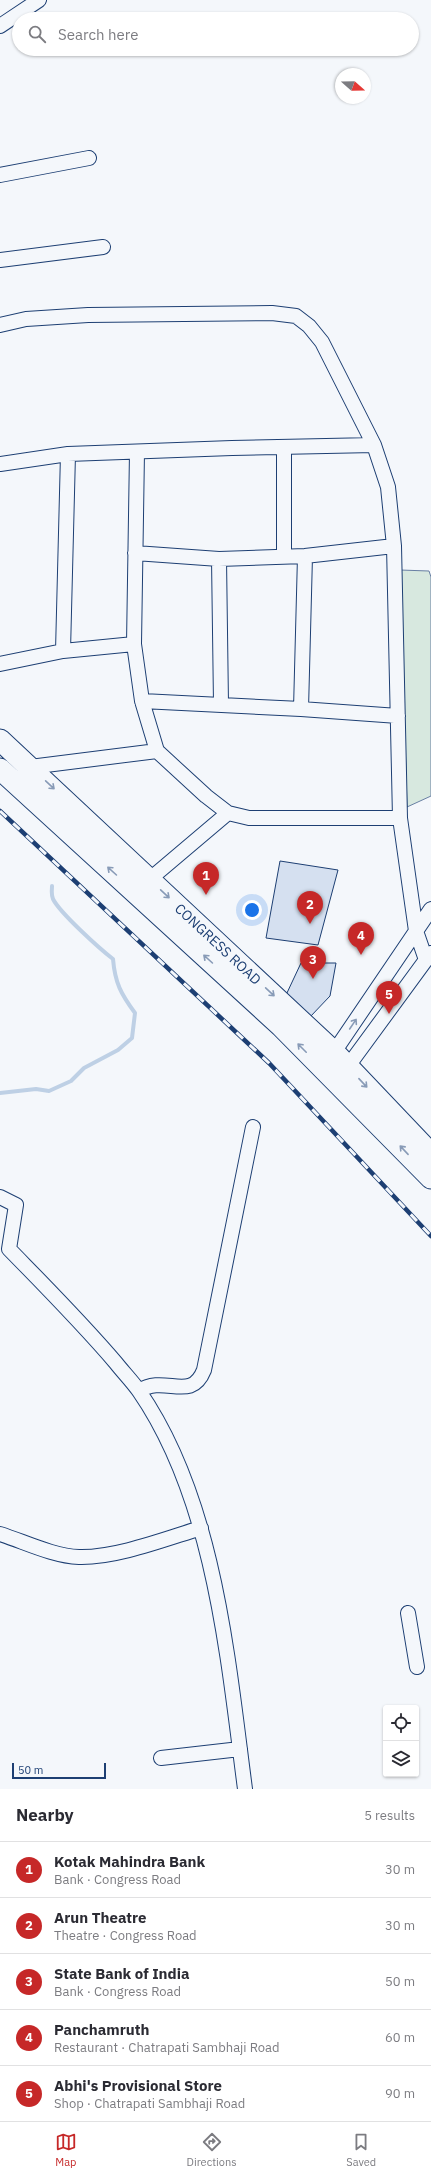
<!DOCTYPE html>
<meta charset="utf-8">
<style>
body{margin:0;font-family:"IBM Plex Sans",sans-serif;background:#f7f7f7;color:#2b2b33}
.controls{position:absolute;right:12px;bottom:12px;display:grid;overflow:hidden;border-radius:4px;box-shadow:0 1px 3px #0004}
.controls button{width:36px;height:36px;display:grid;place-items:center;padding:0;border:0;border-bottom:1px solid #e1e1e2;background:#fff;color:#2b2b33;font:20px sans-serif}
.compass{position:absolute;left:335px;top:68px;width:36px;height:36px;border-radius:50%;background:#fff;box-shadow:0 1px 3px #0004;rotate:110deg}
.scale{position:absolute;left:12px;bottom:10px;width:94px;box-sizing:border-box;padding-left:4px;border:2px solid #1d3f73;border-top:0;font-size:11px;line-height:14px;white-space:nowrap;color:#1d3f73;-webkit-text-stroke:3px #f4f7fb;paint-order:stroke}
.you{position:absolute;left:252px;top:910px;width:14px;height:14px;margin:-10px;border:3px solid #fff;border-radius:50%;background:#1a73e8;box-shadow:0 0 0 6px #1a73e833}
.badge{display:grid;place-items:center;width:26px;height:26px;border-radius:50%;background:#c62828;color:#fff;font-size:13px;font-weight:700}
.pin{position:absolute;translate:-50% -33px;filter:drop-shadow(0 1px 2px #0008)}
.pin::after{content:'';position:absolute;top:21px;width:14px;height:12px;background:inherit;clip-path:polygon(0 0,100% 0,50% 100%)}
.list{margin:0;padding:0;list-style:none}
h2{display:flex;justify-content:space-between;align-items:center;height:52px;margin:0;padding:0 16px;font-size:17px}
h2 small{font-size:13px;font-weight:400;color:#7c7c81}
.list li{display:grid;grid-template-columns:26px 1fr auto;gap:12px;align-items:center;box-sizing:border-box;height:56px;padding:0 16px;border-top:1px solid #e1e1e2}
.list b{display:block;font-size:15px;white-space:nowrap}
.list p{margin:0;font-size:13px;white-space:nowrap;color:#7c7c81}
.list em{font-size:13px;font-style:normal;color:#7c7c81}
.icon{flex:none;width:22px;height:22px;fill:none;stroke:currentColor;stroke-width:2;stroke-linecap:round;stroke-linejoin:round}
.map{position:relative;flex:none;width:431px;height:1789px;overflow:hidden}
.search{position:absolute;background:#fff;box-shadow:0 1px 3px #0004;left:12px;right:12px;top:12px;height:44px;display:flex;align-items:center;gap:10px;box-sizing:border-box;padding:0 14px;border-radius:22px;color:#7c7c81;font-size:15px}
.sheet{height:332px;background:#fff}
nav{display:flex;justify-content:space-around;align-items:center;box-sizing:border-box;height:56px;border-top:1px solid #e1e1e2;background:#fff;font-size:11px;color:#7c7c81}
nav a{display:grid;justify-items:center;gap:2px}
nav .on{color:#c62828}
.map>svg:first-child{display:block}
</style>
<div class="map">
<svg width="431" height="1789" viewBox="0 0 431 1789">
<rect width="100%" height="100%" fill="#f4f7fb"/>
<path fill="#d7e8df" stroke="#687fa3" d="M 400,570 L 429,571 L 431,577 L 431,796 L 407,807 Z"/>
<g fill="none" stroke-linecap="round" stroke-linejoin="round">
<path stroke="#bed0e5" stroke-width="4" d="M 0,1093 L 36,1089 L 49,1091 L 71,1081 L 84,1068 L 118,1050 L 132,1038 L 135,1013 C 121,994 115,983 113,959 C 100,949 60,913 53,899 C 51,895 52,890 52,886"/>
</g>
<path fill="#d5e0f0" stroke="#1d3f73" d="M 280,861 L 338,870 L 318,945 L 266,938 Z
M 301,963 L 336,963 L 330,996 L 310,1017 L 286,995 Z"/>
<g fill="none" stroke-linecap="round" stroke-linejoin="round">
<defs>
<path id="minor" d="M 0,26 L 39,0
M 0,175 L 89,158
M 0,260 L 103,247
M 0,325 L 26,319 L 88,315 L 272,313 L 296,316 L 309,326 L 322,342 L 374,445 L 388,487 L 394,546 L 400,818
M 284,447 L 284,556
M 137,452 L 134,644 L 142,701 L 157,751 L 206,796 L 228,813 L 249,818 L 400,818 L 416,931 L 426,960
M 0,464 L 68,454
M 135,553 L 219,559 L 305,556 L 394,546
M 219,559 L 221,704
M 63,651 L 68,454 L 232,448 L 374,445
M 0,664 L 63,651 L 134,644
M 142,701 L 301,709 L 398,716
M 301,709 L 305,556
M 30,767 L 157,751
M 150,879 L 228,813
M 330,1058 L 431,909
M 343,1073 L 431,953
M 0,1197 L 16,1205 L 9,1249 C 45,1286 82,1323 116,1363 C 123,1372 132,1381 139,1391 C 215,1501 228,1660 245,1789
M 139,1391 C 165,1374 191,1403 204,1370 L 253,1127
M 0,1534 C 25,1542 53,1556 79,1557 C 116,1558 165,1539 201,1528
M 408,1613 L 417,1667
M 161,1758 L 240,1749"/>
<path id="highway" d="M 0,740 L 334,1052 L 431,1154
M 0,769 L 281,1026 L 431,1178"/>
</defs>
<use href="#minor" stroke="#1d3f73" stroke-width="16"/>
<use href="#highway" stroke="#1d3f73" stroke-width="23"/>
<use href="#minor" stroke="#f4f7fb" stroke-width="14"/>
<use href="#highway" stroke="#f4f7fb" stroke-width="21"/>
<defs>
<path id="rail" d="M 0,811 L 269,1063 L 431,1236"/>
</defs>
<use href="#rail" stroke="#1d3f73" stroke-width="4.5"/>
<use href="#rail" stroke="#f4f7fb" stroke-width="3" stroke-dasharray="9" stroke-linecap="butt"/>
</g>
<defs><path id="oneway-shaft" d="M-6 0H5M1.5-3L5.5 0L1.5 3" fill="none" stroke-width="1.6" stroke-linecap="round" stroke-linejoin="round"/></defs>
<g stroke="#889bb7">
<use href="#oneway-shaft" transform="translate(50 785) rotate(43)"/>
<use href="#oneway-shaft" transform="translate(112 871) rotate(-138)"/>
<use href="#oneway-shaft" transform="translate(165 894) rotate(43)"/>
<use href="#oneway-shaft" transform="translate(208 959) rotate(-138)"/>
<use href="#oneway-shaft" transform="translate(270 992) rotate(43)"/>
<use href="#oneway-shaft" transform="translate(353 1024) rotate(-56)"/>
<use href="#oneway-shaft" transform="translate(302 1048) rotate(-135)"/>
<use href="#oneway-shaft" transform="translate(363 1083) rotate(47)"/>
<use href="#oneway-shaft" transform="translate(404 1150) rotate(-133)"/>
</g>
<g text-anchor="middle" stroke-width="3" stroke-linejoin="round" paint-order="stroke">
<g font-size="14" fill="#1d3f73" stroke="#f4f7fb">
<text transform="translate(218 944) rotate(43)" y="5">CONGRESS ROAD</text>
</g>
</g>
</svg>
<div class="controls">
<button><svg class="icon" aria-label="locate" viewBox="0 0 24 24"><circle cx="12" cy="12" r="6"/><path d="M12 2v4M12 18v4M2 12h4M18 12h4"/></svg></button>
<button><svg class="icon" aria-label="layers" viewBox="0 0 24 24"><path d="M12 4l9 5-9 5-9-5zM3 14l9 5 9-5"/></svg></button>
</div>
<svg class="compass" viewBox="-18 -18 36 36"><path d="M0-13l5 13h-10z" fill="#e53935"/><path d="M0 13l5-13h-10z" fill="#7c7c81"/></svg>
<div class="scale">50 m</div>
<div class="you"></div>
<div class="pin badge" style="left:206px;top:895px">1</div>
<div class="pin badge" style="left:310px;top:924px">2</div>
<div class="pin badge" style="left:313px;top:979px">3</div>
<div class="pin badge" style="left:361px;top:955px">4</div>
<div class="pin badge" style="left:389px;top:1014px">5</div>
<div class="search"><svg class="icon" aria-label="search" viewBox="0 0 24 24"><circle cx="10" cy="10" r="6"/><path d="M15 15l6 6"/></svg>Search here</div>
</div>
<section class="sheet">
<h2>Nearby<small>5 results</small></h2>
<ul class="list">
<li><span class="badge">1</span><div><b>Kotak Mahindra Bank</b><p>Bank · Congress Road</p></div><em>30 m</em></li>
<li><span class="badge">2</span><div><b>Arun Theatre</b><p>Theatre · Congress Road</p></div><em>30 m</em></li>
<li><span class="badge">3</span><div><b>State Bank of India</b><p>Bank · Congress Road</p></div><em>50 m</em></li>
<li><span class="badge">4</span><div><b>Panchamruth</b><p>Restaurant · Chatrapati Sambhaji Road</p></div><em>60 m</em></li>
<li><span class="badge">5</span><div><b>Abhi's Provisional Store</b><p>Shop · Chatrapati Sambhaji Road</p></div><em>90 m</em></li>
</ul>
</section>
<nav>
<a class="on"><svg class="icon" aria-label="map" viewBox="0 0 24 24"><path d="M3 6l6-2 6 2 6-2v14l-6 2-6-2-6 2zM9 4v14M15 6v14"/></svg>Map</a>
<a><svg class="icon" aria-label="directions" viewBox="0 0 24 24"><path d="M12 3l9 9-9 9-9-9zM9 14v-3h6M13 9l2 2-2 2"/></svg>Directions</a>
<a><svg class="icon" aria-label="saved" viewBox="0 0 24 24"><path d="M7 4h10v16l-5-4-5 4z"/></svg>Saved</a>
</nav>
